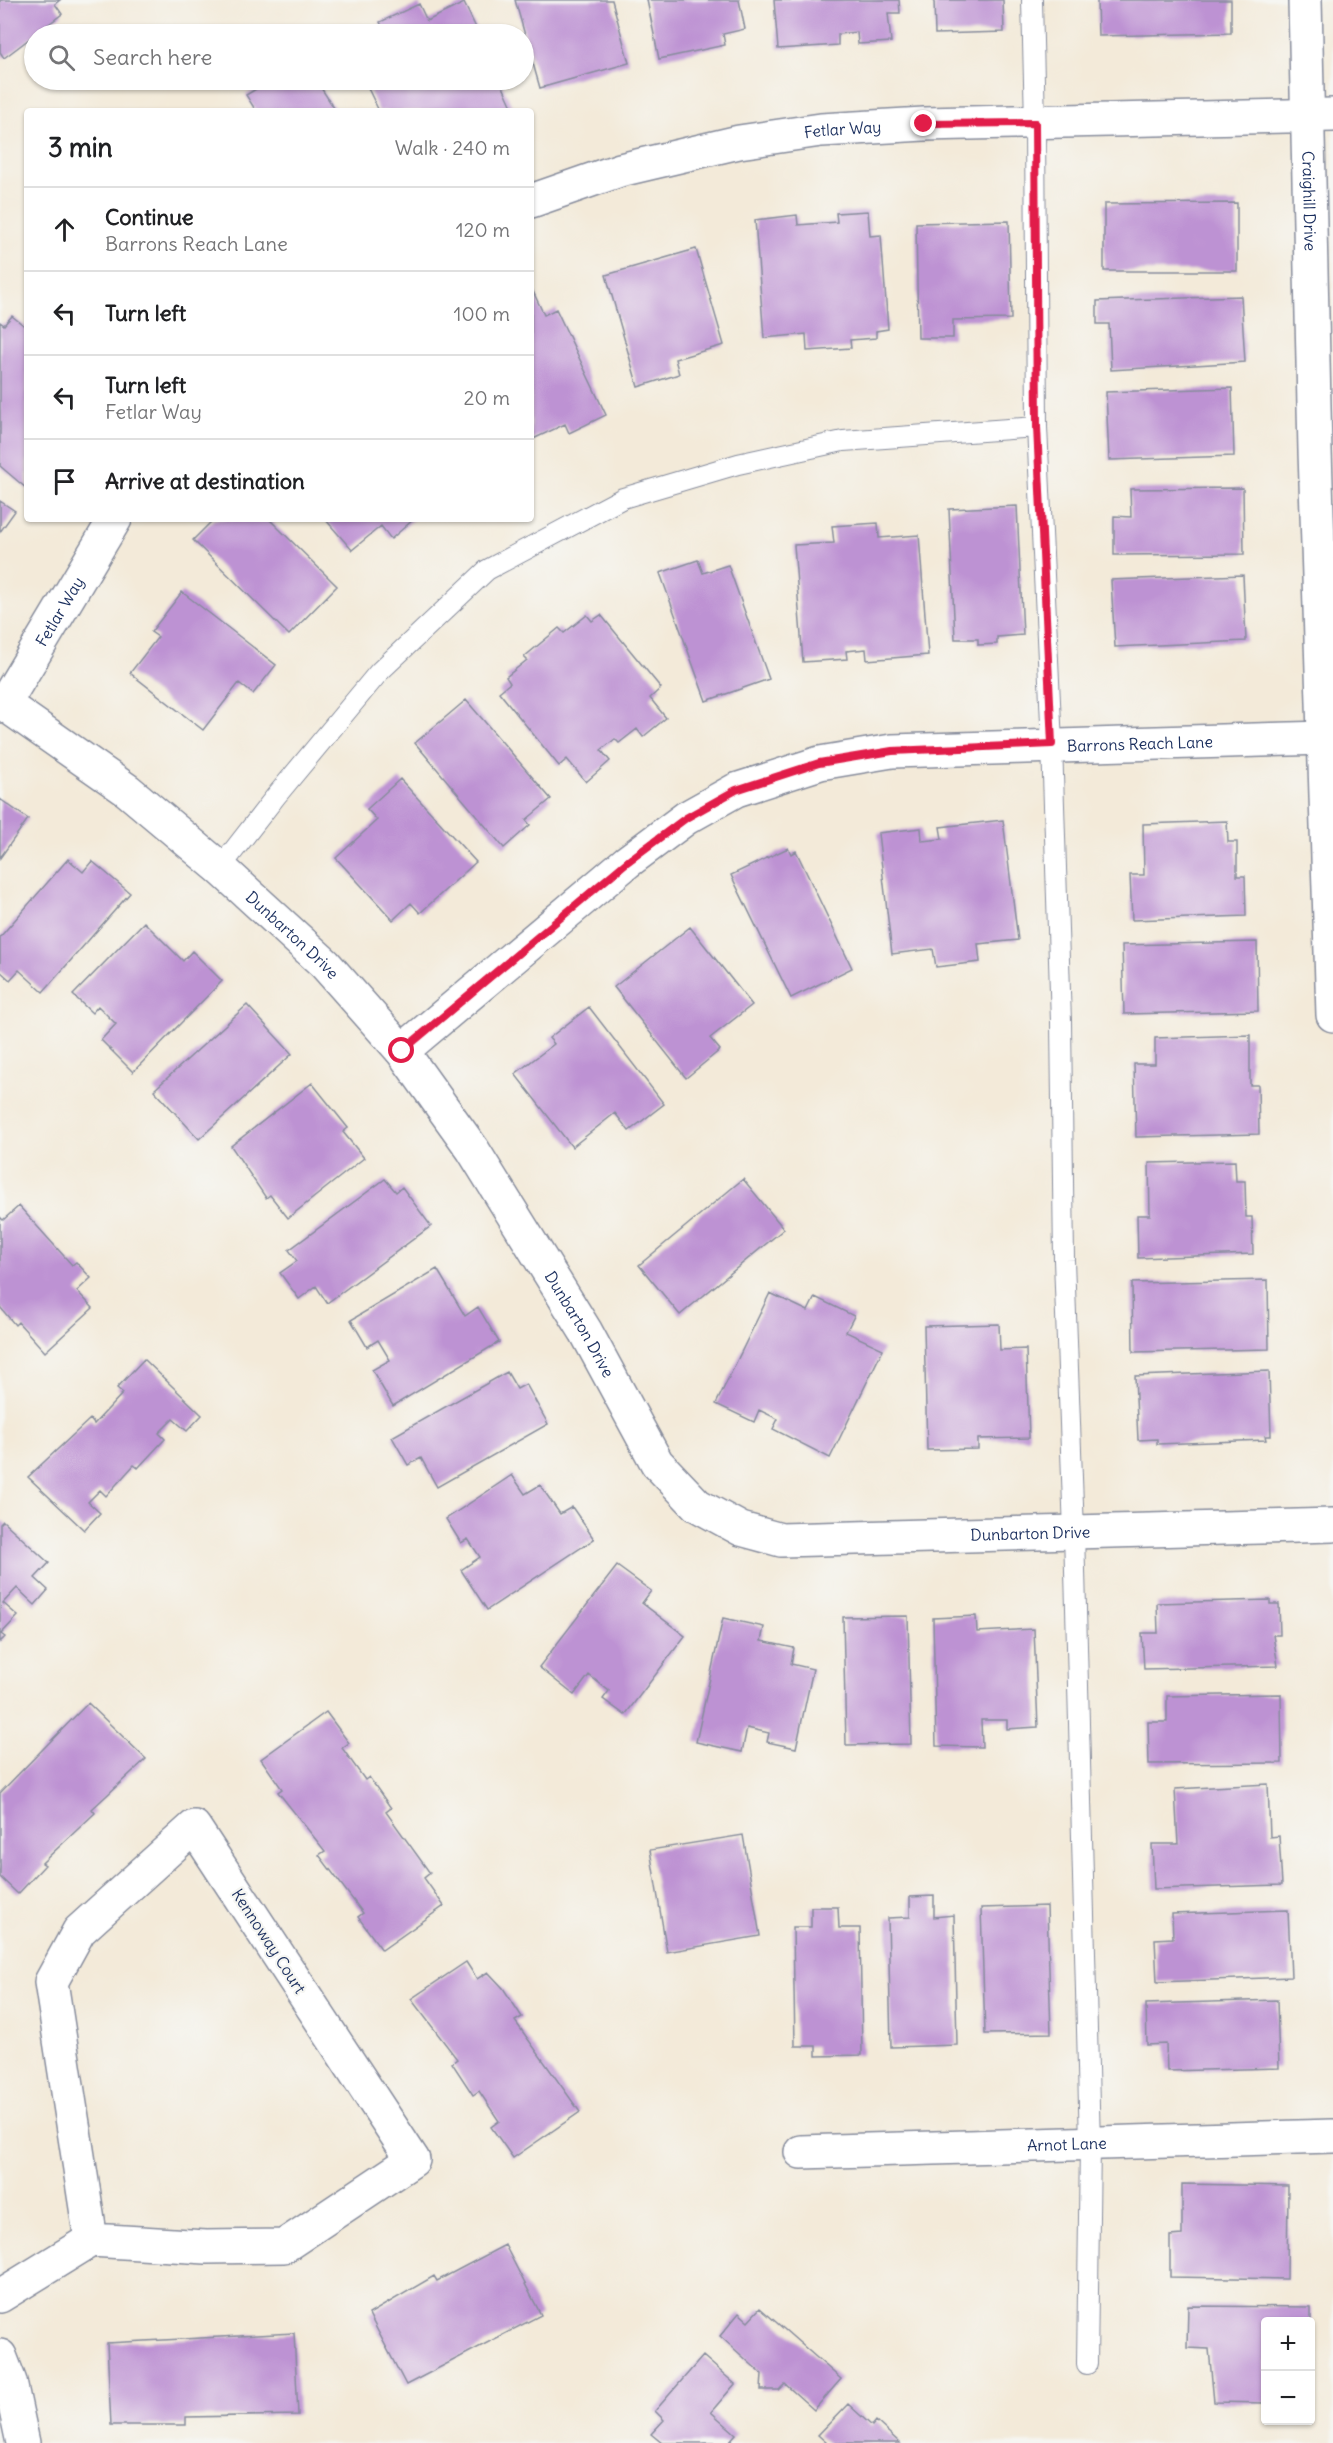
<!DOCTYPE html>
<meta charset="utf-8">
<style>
body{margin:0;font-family:Delius,sans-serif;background:#f2f2f2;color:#202124}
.controls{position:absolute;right:18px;bottom:18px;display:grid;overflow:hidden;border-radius:6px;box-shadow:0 2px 4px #0004}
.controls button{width:54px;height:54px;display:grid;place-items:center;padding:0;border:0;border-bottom:2px solid #e0e0e0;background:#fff;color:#202124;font:30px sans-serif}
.stop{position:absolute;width:18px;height:18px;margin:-14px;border:4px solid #e11d48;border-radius:50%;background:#fff}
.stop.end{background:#e11d48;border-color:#fff;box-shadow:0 2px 6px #0008}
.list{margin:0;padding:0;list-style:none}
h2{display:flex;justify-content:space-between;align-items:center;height:78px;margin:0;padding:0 24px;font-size:26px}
h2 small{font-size:20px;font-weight:400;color:#757577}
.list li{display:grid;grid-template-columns:39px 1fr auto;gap:18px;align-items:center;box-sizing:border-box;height:84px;padding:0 24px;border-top:2px solid #e0e0e0}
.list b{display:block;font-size:22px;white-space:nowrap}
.list p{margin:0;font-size:20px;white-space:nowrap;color:#757577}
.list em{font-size:20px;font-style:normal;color:#757577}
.icon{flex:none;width:33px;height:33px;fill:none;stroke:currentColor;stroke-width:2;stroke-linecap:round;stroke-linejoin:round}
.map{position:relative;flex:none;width:1333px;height:2443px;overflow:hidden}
.search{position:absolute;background:#fff;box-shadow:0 2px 4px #0004;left:24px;top:24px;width:510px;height:66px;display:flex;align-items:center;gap:15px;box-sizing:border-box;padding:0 21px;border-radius:33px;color:#757577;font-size:22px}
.panel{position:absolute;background:#fff;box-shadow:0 2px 4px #0004;left:24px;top:108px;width:510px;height:414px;border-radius:6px}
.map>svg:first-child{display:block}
</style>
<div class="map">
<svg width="1333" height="2443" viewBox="0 0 1333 2443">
<rect width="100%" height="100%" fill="#f6f6f2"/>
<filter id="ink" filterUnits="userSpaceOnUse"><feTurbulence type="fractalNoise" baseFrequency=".0167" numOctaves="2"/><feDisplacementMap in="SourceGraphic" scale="12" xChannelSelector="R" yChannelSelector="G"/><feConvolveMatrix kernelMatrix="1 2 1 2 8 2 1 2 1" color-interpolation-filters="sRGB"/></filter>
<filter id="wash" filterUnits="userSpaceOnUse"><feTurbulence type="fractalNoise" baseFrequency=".008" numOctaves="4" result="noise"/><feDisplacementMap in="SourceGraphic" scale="24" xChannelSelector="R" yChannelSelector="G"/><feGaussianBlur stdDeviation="1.35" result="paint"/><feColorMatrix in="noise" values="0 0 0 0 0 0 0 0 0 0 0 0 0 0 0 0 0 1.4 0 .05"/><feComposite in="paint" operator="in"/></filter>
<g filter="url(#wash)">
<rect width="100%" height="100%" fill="#f3ead9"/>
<g id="blocks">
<path fill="#bd92d3" d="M 0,0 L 60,0 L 55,4 L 62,14 L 4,58 L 0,52 Z
M 515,0 L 612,0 L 629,63 L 540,88 Z
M 647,0 L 739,0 L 745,29 L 723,34 L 725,45 L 659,59 Z
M 774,0 L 899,0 L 900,13 L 888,13 L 891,42 L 858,44 L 857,32 L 838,34 L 838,45 L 778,49 Z
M 934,0 L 1003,0 L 1004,32 L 935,34 Z
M 1097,0 L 1231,0 L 1231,33 L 1098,36 Z
M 464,3 L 479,34 L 386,34 L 380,22 L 419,4 L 427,21 Z
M 271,80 L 316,80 L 336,111 L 256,111 L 246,95 Z
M 364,80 L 500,80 L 514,111 L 379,111 Z
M 1237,203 L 1237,271 L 1104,271 L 1104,204 Z
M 868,211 L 870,236 L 881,235 L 888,329 L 876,331 L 876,338 L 850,340 L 851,348 L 807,351 L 806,334 L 764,338 L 755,220 L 797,215 L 798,225 L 837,222 L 836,213 Z
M 1009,221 L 1011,319 L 953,320 L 953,338 L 918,338 L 916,223 Z
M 696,249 L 724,345 L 675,359 L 679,374 L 638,387 L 606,275 Z
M 531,287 L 544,315 L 556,309 L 606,415 L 569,433 L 565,424 L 531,440 Z
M 1241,296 L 1245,362 L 1111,370 L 1109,324 L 1097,324 L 1097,301 Z
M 12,316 L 27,328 L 27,489 L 0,466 L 0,322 L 4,325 Z
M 1232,388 L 1234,456 L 1109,460 L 1106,392 Z
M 1243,488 L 1244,554 L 1114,555 L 1114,516 L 1131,517 L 1130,489 Z
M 0,501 L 15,511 L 0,532 Z
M 1017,506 L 1023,635 L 997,637 L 997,644 L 978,645 L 978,639 L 955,639 L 949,509 Z
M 214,519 L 269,519 L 337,586 L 289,635 L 193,540 Z
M 325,519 L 414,519 L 391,539 L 381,526 L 352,550 Z
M 878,523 L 879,538 L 919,535 L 928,655 L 867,660 L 866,649 L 846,651 L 847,659 L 803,662 L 794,545 L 834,543 L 832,526 Z
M 698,560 L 703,573 L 728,565 L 769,679 L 706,701 L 660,573 Z
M 1243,575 L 1246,641 L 1115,647 L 1111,580 Z
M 182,592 L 276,665 L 253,694 L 239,683 L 203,730 L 130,673 L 158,637 L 151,632 Z
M 587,615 L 592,621 L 601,615 L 661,688 L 650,698 L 666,718 L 643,737 L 637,729 L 619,743 L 615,739 L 601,750 L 610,761 L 586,782 L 567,759 L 559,766 L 499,692 L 510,683 L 506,677 L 527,660 L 524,657 L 559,628 L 564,633 Z
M 466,700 L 551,799 L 526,820 L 530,825 L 504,848 L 415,743 Z
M 400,779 L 476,862 L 420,913 L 411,903 L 393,920 L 336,858 L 377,820 L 367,809 Z
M 0,799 L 28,819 L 0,858 Z
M 1003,820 L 1018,940 L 978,944 L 980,962 L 936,967 L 933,949 L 892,954 L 878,833 L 921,828 L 922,841 L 942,839 L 940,827 Z
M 1227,821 L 1228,842 L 1237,842 L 1237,876 L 1245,876 L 1246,916 L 1132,920 L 1130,875 L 1144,875 L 1143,824 Z
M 788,848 L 791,854 L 796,851 L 852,968 L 791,998 L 731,875 Z
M 68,859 L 83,872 L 92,861 L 130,893 L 43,992 L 19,970 L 10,980 L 0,971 L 0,937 Z
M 144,922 L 183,961 L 192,951 L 222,981 L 133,1072 L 101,1040 L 116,1024 L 98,1006 L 92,1013 L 73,995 Z
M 690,927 L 752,1005 L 710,1038 L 720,1050 L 686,1078 L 614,987 Z
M 1257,942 L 1258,1011 L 1124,1014 L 1122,945 Z
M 247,1005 L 292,1054 L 199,1139 L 154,1090 Z
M 589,1007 L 664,1104 L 629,1131 L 615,1113 L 572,1147 L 515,1074 L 554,1044 L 549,1038 Z
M 1250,1035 L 1250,1085 L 1258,1085 L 1259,1134 L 1136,1137 L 1134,1064 L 1155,1064 L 1155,1038 Z
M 312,1083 L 348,1128 L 343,1132 L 364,1158 L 288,1218 L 270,1195 L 266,1198 L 231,1146 Z
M 1235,1161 L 1236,1181 L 1245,1181 L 1246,1217 L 1252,1217 L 1253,1254 L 1138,1258 L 1137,1215 L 1150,1215 L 1149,1163 Z
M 385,1179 L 396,1192 L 402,1187 L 431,1226 L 327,1303 L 316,1286 L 299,1299 L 280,1273 L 297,1261 L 289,1250 Z
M 743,1179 L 784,1229 L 680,1315 L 639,1265 Z
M 19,1206 L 72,1265 L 76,1262 L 91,1278 L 77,1291 L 93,1308 L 45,1352 L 18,1322 L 15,1325 L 0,1307 L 0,1217 L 3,1220 Z
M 437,1269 L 465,1316 L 478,1307 L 499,1342 L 393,1406 L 372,1370 L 390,1360 L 378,1340 L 367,1347 L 351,1320 Z
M 1268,1280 L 1269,1349 L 1133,1352 L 1132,1283 Z
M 770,1293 L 808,1311 L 815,1297 L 854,1316 L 846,1332 L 883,1349 L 830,1458 L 773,1429 L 778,1419 L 759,1410 L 754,1422 L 716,1404 Z
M 999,1324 L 1000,1350 L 1026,1349 L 1029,1438 L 978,1439 L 978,1449 L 927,1450 L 924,1326 Z
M 144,1359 L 202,1415 L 187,1431 L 173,1419 L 159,1433 L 165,1439 L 138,1468 L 134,1465 L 106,1496 L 100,1490 L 88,1502 L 100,1513 L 84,1530 L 28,1477 L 90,1419 L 94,1424 L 123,1393 L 117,1388 Z
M 1269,1371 L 1271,1436 L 1265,1436 L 1266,1440 L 1157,1444 L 1157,1439 L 1138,1440 L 1135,1376 Z
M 507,1372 L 517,1389 L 526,1384 L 548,1424 L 437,1487 L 421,1458 L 408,1465 L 392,1437 Z
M 512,1475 L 525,1494 L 540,1485 L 560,1514 L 572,1507 L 594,1539 L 487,1610 L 461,1570 L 480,1557 L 468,1539 L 461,1543 L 446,1519 Z
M 3,1521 L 49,1563 L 35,1578 L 48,1590 L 35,1605 L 17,1588 L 3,1603 L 18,1616 L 1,1634 L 5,1637 L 0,1642 L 0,1524 Z
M 617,1566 L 651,1591 L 642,1603 L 685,1636 L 625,1715 L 603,1699 L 609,1691 L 589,1675 L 574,1695 L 539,1667 Z
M 1270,1600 L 1270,1604 L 1279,1604 L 1280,1635 L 1273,1635 L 1278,1666 L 1144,1669 L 1142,1633 L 1158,1633 L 1157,1603 Z
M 908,1616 L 911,1744 L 846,1745 L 843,1617 Z
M 976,1616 L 977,1632 L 1034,1629 L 1038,1727 L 1007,1729 L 1007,1720 L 981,1720 L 982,1747 L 936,1746 L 933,1618 Z
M 723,1618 L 764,1627 L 761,1641 L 794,1648 L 791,1664 L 813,1669 L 796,1748 L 767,1742 L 769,1733 L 747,1728 L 742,1752 L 696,1742 Z
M 1281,1694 L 1282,1763 L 1149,1764 L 1148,1722 L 1167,1722 L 1167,1696 Z
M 88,1703 L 146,1759 L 92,1809 L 95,1813 L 42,1863 L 45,1865 L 18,1894 L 0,1877 L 0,1793 Z
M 326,1712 L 349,1743 L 342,1748 L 365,1780 L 369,1777 L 391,1808 L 386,1812 L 430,1873 L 424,1878 L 444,1906 L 382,1950 L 358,1917 L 363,1913 L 319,1855 L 325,1851 L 278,1792 L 282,1789 L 261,1759 Z
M 1268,1784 L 1270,1837 L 1279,1836 L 1282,1885 L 1154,1889 L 1152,1844 L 1178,1844 L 1175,1789 Z
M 743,1835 L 760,1936 L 667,1952 L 650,1850 Z
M 934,1896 L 934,1917 L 954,1915 L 957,2045 L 891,2047 L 888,1918 L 910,1917 L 910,1897 Z
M 1047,1906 L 1051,2033 L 985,2034 L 981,1908 Z
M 811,1907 L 838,1907 L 839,1928 L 860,1928 L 862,2055 L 816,2056 L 816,2046 L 795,2046 L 793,1927 L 811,1927 Z
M 1288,1910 L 1291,1977 L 1157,1982 L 1155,1939 L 1173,1938 L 1172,1914 Z
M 466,1962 L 477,1979 L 488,1972 L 503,1988 L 522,2017 L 515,2021 L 580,2112 L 513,2158 L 491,2127 L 499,2121 L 479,2091 L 473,2095 L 452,2063 L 457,2059 L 411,1999 Z
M 1277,2000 L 1279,2068 L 1167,2071 L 1166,2044 L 1147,2045 L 1146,2004 Z
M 1182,2184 L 1288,2186 L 1287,2279 L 1170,2277 L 1170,2236 L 1182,2235 Z
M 505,2245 L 541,2315 L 406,2385 L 369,2314 L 434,2276 L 437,2281 Z
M 1188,2306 L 1311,2307 L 1311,2322 L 1266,2322 L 1266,2403 L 1214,2402 L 1209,2349 L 1187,2348 Z
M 760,2308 L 841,2379 L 814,2410 L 785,2384 L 779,2390 L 761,2390 L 762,2374 L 720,2336 L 739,2313 L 748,2321 Z
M 294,2333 L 298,2415 L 186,2417 L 186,2425 L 111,2425 L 107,2343 Z
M 703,2356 L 735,2384 L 711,2412 L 736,2434 L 728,2443 L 662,2443 L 651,2434 L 664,2420 L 655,2411 Z
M 848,2404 L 872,2426 L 876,2421 L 900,2443 L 827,2443 L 818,2435 Z"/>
</g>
</g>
<g filter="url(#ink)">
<use href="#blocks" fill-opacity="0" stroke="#878c9c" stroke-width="1.5"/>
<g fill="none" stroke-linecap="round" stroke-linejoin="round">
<defs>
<path id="lane" d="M 1032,0 L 1035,123 L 1037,427 L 1052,744 L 1061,1022 L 1064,1260 L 1074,1532 L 1090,2144 L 1087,2364
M 220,868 L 276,796 L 379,672 L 487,570 L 623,498 L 738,464 L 843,441 L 1037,427"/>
<g id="street">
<path id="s1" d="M 1305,0 L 1315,451 L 1333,1015"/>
<path id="s2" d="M 531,201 L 620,170 L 739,142 L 821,130 L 924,124 L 1333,115"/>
<path id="s3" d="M 0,701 L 127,790 L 220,868 L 325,964 L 402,1051 L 473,1150 L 586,1332 L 657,1463 L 697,1505 L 741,1529 L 781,1540 L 1333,1525"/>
<path id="s4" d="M 4,704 L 115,519"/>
<path id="s5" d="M 402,1051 L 627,862 L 686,818 L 736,790 L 820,763 L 892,751 L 1325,738"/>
<path id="s6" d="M 801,2152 L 1333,2136"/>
<path d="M 0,2296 L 91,2240 L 206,2247 L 284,2246 L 413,2160 L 194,1827 L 79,1931 L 51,1982 L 91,2240"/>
<path d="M 0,2356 L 10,2382 L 23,2443"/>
</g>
</defs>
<use href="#lane" stroke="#878c9c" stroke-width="22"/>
<use href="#street" stroke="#878c9c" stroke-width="36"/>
<use href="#lane" stroke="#fff" stroke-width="20"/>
<use href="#street" stroke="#fff" stroke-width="33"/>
</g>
</g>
<g fill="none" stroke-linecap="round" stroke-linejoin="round" filter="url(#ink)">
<path stroke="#e11d48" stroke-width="8" d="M 402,1051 L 627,862 L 686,818 L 736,790 L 819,763 L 892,751 L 1052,744 L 1037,427 L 1035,123 L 924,124"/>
</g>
<g text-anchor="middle" stroke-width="4.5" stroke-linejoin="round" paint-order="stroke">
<g font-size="16" fill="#1b2f5e" stroke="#f6f6f2">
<text dy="6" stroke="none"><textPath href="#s2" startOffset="321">Fetlar Way</textPath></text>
<text dy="6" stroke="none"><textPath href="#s1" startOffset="201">Craighill Drive</textPath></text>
<text dy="6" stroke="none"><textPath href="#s4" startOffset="108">Fetlar Way</textPath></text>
<text dy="6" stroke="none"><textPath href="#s5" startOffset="834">Barrons Reach Lane</textPath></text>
<text dy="6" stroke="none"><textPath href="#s3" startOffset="375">Dunbarton Drive</textPath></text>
<text dy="6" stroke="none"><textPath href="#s3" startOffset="861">Dunbarton Drive</textPath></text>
<text dy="6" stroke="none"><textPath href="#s3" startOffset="1419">Dunbarton Drive</textPath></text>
<text transform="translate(269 1941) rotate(57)" y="6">Kennoway Court</text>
<text dy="6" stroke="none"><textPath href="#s6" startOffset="266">Arnot Lane</textPath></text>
</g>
</g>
</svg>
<div class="controls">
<button>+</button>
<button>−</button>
</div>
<div class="stop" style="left:402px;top:1051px"></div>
<div class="stop end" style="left:924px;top:124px"></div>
<div class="search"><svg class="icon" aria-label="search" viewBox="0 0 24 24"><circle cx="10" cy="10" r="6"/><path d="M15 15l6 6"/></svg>Search here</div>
<section class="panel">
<h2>3 min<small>Walk · 240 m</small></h2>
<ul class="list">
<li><svg class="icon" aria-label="ahead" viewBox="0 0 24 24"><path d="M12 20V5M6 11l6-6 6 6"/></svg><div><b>Continue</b><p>Barrons Reach Lane</p></div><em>120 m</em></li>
<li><svg class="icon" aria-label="left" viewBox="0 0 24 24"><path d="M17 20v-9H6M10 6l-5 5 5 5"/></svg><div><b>Turn left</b></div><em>100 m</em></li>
<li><svg class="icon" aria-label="left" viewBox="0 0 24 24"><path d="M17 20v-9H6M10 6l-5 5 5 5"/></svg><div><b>Turn left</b><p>Fetlar Way</p></div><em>20 m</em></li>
<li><svg class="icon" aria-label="arrive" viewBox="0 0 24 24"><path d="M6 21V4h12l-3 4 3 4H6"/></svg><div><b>Arrive at destination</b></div></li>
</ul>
</section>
</div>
